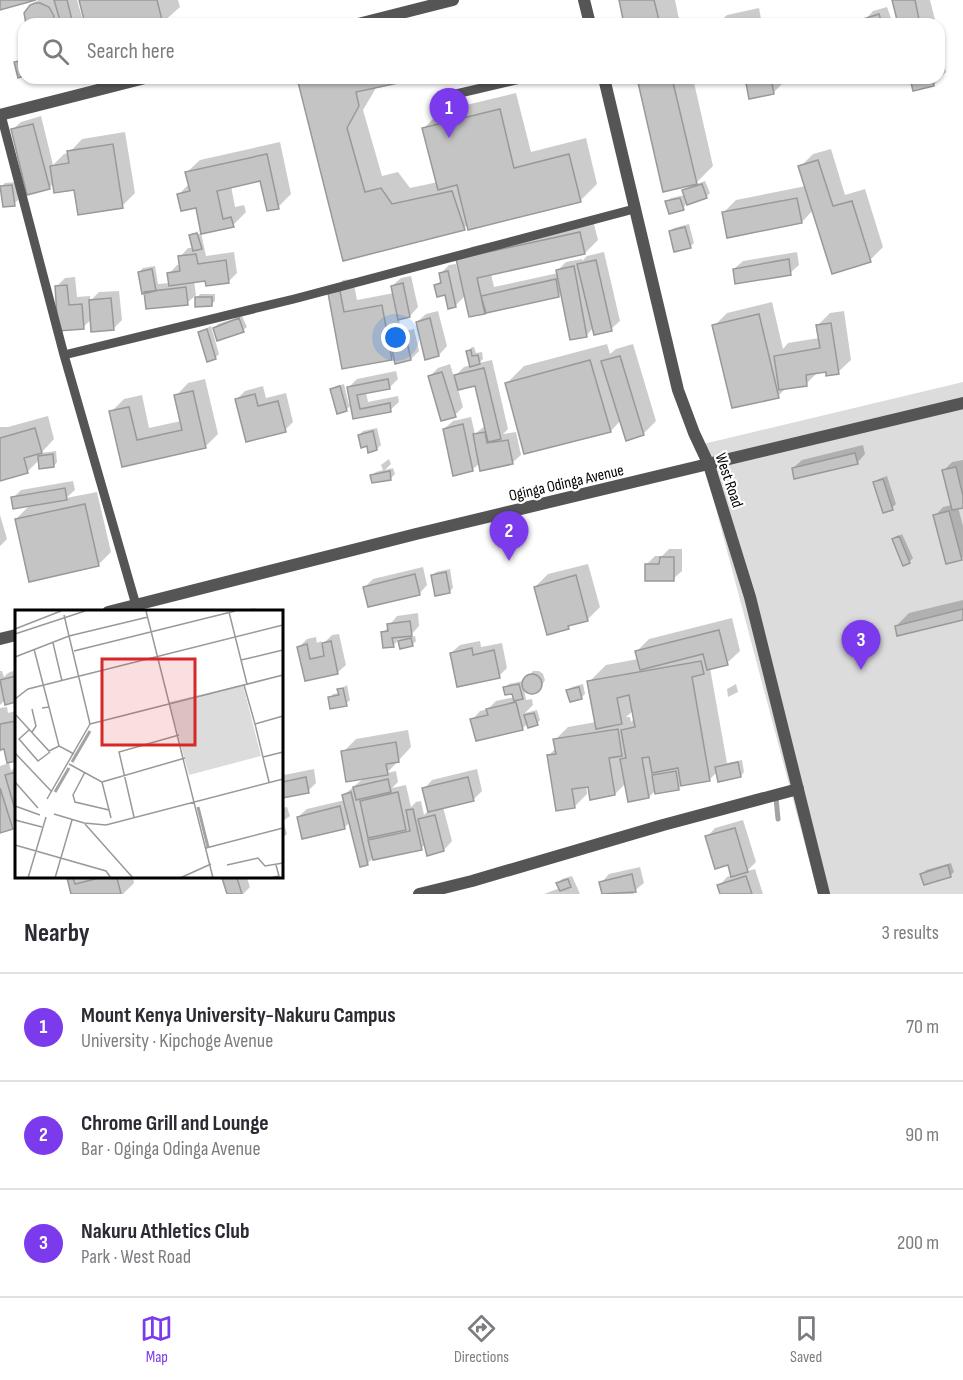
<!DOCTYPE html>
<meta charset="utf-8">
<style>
body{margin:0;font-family:"Sofia Sans Condensed",sans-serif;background:#f2f2f3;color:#2b2b33}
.you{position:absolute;left:396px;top:338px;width:21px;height:21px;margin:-15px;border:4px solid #fff;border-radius:50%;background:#1a73e8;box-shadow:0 0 0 9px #1a73e833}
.badge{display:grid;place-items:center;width:39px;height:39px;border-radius:50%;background:#7c3aed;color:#fff;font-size:20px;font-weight:700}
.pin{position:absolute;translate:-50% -50px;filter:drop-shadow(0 2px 3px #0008)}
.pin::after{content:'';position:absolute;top:32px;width:21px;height:18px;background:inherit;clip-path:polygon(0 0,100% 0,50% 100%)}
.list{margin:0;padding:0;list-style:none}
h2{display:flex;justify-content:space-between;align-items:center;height:78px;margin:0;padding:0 24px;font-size:26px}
h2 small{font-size:20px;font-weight:400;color:#7c7c81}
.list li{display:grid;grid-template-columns:39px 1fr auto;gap:18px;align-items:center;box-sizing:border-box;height:108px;padding:0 24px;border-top:2px solid #e1e1e2}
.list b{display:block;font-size:22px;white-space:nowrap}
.list p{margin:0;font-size:20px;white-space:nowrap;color:#7c7c81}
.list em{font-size:20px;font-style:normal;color:#7c7c81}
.icon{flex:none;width:33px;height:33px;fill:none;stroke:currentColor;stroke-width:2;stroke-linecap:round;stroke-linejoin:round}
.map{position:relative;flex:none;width:963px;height:894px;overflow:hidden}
.search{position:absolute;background:#fff;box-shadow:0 2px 4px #0004;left:18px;right:18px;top:18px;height:66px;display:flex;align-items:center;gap:15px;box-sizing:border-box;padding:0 21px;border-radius:18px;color:#7c7c81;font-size:22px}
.sheet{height:402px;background:#fff}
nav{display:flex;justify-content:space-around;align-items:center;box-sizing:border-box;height:84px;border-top:2px solid #e1e1e2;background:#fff;font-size:16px;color:#7c7c81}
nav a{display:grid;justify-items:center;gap:3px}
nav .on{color:#7c3aed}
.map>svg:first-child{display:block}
</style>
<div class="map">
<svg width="963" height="894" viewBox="0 0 963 894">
<rect width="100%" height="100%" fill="#fff"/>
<path fill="#dcdcdc" d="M 963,382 L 963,894 L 818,894 L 699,445 Z"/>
<path fill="#0003" fill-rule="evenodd" d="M 38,0 L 77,0 L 84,24 L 28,24 L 31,6 Z
M 81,0 L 178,0 L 180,7 L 161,24 L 87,24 Z
M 620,0 L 675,0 L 680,24 L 626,24 Z
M 894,0 L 930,0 L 936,24 L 899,24 Z
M 887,7 L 893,24 L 866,24 L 865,20 L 873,11 Z
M 759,8 L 762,24 L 774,22 L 775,24 L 717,24 L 727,15 Z
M 939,39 L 946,72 L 934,84 L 912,78 L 939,78 Z
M 24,54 L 24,75 L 16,63 Z
M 298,78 L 406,78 L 403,81 L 376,88 L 363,110 L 382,176 L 398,172 L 410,188 L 438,182 L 424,128 L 441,111 L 516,93 L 531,152 L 586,138 L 597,184 L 580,201 L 468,224 L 464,228 L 344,259 Z
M 638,78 L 693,78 L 713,166 L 694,185 L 705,181 L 710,193 L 706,197 L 686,204 L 683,209 L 667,202 L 671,198 L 685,195 L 684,191 L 691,184 Z
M 747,78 L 786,78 L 786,80 L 773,93 Z
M 41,116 L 53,165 L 64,154 L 69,153 L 82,139 L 125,132 L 135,193 L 122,206 L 76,188 L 54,183 L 49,188 L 12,130 L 21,122 Z
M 280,142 L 291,194 L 278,207 L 262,179 L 231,186 L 235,207 L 244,205 L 246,212 L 233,225 L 194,232 L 202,230 L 197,207 L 179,194 L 190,183 L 187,172 L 200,160 Z
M 831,149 L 845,195 L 865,189 L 883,247 L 870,260 L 813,210 L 802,222 L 723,213 L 736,200 L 806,186 L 800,167 L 813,154 Z
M 16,182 L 18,200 L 14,204 L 1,187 L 5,183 Z
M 593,220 L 598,240 L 585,253 L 491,274 L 494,287 L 558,273 L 558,270 L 566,262 L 582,259 L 582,261 L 587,256 L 604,252 L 620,321 L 611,329 L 593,328 L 587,335 L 562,292 L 559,295 L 484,312 L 466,295 L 455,306 L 446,293 L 436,285 L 442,280 L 440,274 L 449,265 L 456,264 L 459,276 L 461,275 L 458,260 L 471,247 Z
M 689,224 L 694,243 L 690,247 L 670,231 L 674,228 Z
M 193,233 L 193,236 L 201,233 L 206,256 L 234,252 L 237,273 L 228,282 L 206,280 L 194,281 L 196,295 L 187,303 L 146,293 L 139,272 L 143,268 L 155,266 L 158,284 L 170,283 L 169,274 L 177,265 L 181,265 L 180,257 L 188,248 L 194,248 L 190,236 Z
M 797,252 L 799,265 L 790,273 L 734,269 L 743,261 Z
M 411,276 L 418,307 L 410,316 L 399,318 L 401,332 L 414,329 L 419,351 L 411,359 L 395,356 L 391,359 L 344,368 L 330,293 L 343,280 L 353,279 L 357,300 L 394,293 L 392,286 L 401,278 Z
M 75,277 L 77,297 L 90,296 L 90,301 L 99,292 L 119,291 L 122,320 L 113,329 L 92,319 L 83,327 L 57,286 L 65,278 Z
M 200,294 L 215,294 L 215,301 L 211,305 L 197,298 Z
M 772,302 L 783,349 L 788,343 L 819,338 L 817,326 L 830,313 L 844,311 L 851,360 L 838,372 L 827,370 L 819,371 L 806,384 L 787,387 L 778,396 L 714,326 L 727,313 Z
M 438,311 L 447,346 L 439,355 L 417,322 L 426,314 Z
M 242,316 L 247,327 L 243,330 L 215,328 L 218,324 Z
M 211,326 L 219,354 L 215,358 L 199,332 Z
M 607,344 L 610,354 L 616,349 L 633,344 L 656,421 L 643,434 L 621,420 L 611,431 L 507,383 L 524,366 Z
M 472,347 L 474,347 L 476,353 L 482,352 L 483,359 L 479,363 L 492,360 L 508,429 L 503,434 L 516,432 L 521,455 L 512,463 L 480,463 L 472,470 L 444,429 L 453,421 L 471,417 L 475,434 L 486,425 L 476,385 L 458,389 L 463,407 L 455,415 L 430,376 L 438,368 L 450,364 L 454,377 L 464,367 L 471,365 L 468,351 Z
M 396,371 L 398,379 L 390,387 L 366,392 L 368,402 L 398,396 L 399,402 L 390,410 L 354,417 L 352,404 L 346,410 L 332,389 L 336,386 L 344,384 L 349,405 L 352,404 L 349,387 L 357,379 Z
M 205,379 L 218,434 L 205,447 L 123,465 L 111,412 L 124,399 L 142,395 L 149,428 L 181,421 L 176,396 L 188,383 Z
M 263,386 L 266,398 L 286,393 L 293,422 L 285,430 L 237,399 L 245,391 Z
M 48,416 L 54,439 L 41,453 L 56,451 L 57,462 L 54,466 L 40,459 L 27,472 L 0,479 L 0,427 L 8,427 Z
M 377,428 L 381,445 L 377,449 L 368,445 L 359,435 L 363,431 Z
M 863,445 L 865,454 L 857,463 L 793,468 L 802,460 Z
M 389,459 L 391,464 L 385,470 L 393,468 L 395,474 L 391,478 L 372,475 L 376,472 L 383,470 L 381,465 Z
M 963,460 L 963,506 L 958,507 L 963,526 L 963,557 L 961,559 L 935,516 L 943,507 L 952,505 L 943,471 L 952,462 Z
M 887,476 L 896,504 L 892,508 L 875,482 L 879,479 Z
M 73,481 L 75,490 L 66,498 L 97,492 L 111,552 L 98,565 L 16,519 L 31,504 L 13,498 L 21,490 Z
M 0,515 L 7,539 L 0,546 Z
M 902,534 L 913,558 L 909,562 L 894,540 Z
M 669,549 L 682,549 L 682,571 L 673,579 L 647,564 L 655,556 L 662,556 Z
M 588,564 L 600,607 L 587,620 L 573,623 L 568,628 L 535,587 L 548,574 Z
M 423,567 L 427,585 L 419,594 L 365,587 L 373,579 Z
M 450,569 L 453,588 L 450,591 L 433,576 L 436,572 Z
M 963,600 L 963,619 L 896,626 L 909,613 Z
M 255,608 L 256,612 L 234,612 Z
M 418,613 L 419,626 L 409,637 L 415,636 L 416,641 L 412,645 L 401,647 L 399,639 L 393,646 L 383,633 L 397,616 Z
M 732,618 L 740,651 L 727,663 L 710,668 L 727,763 L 742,760 L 744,772 L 741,776 L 717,772 L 710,779 L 683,784 L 678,789 L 656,790 L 649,797 L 626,783 L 615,794 L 589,785 L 586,785 L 587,794 L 574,807 L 548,756 L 556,748 L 555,740 L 568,727 L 596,722 L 589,682 L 606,665 L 638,659 L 636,652 L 649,639 ZM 634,710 L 635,718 L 631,722 L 630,717 L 626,717 Z
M 339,634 L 346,665 L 337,673 L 306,680 L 299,647 L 307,639 L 316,637 L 317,643 L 321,641 L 322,645 L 332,635 Z
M 480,641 L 481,647 L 502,643 L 507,668 L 499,676 L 451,653 L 460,645 Z
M 16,670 L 16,700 L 6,703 L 5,700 L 0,705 L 0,671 L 2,671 L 4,677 L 8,673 Z
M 533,671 L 539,671 L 543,674 L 545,680 L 539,690 L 531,693 L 524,689 L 526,700 L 532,699 L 533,705 L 525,713 L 537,710 L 540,720 L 537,724 L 528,723 L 522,729 L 472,720 L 480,711 L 488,709 L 496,701 L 515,697 L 513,692 L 505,687 L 509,684 L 523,681 L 523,683 Z
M 583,684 L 585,694 L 582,697 L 568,691 L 572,687 Z
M 736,684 L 738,692 L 728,697 L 727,689 Z
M 347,685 L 350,700 L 346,704 L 330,698 L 333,694 L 340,693 L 339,690 Z
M 7,707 L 8,713 L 16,711 L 16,760 L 8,761 L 5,747 L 0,752 L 0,708 Z
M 408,730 L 411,747 L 387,773 L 396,771 L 398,782 L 392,788 L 406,785 L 411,807 L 416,802 L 421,801 L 424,815 L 428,811 L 424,789 L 432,780 L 477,769 L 482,791 L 474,799 L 443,807 L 452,841 L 444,850 L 426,844 L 421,848 L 372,859 L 368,863 L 361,865 L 350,822 L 345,827 L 303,837 L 298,817 L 307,809 L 345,800 L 344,795 L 365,777 L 343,752 L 356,739 Z
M 9,763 L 11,771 L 16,766 L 16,823 L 12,827 L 0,831 L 0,766 Z
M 314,769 L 316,783 L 308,791 L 282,796 L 282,777 L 284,775 Z
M 287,807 L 290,816 L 283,821 L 287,834 L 282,838 L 282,808 Z
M 743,820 L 756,862 L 747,871 L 755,869 L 763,894 L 721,894 L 719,886 L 727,877 L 733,875 L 729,863 L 707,837 L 715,828 Z
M 951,863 L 954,872 L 950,876 L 922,874 L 926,870 Z
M 640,867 L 644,883 L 633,892 L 634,894 L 604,894 L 601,883 L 609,874 Z
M 572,876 L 580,894 L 544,894 L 560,888 L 558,883 L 562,879 Z
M 68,878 L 133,878 L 134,883 L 123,894 L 72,894 Z
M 224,878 L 247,878 L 250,887 L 243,894 L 229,894 Z"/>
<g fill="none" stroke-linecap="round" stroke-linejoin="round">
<path stroke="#a3a3a3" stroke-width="5" d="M 776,798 L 778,819"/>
</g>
<path fill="#c4c4c4" stroke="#999" stroke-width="1.5" d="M 0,0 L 36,0 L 0,10 Z
M 54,0 L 67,0 L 73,24 L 61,24 Z
M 79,0 L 157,0 L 163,24 L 85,24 Z
M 619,0 L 654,0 L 660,24 L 624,24 Z
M 892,0 L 915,0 L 920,24 L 898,24 Z
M 35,3 L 40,3 L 49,7 L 54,16 L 52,24 L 26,24 L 24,13 L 30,5 Z
M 879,14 L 882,24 L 865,24 L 863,19 Z
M 24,60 L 24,76 L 18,78 L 14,62 Z
M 297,78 L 402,78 L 403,82 L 356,92 L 359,106 L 347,128 L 365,192 L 381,188 L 392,204 L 452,191 L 465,230 L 343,261 Z
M 637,78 L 672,78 L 697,184 L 663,192 Z
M 745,78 L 771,78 L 774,94 L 749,99 Z
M 910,78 L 933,78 L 934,86 L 913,91 Z
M 500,109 L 514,168 L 569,154 L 581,202 L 468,230 L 457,185 L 438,190 L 422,128 Z
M 33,124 L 50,189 L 27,195 L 11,129 Z
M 113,144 L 123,208 L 78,215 L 74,190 L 54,193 L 50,166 L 69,163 L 67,151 Z
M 267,154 L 279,209 L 267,211 L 260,181 L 217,191 L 223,219 L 231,217 L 234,227 L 201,234 L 196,208 L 181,211 L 177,194 L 190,191 L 185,172 Z
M 818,160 L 833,206 L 852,201 L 871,262 L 832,274 L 798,166 Z
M 702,184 L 707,198 L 687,205 L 682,190 Z
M 12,185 L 15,206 L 3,207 L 0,186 Z
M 680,198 L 684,210 L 669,214 L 665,201 Z
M 797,198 L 802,223 L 727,238 L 722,212 Z
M 685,227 L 691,248 L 674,252 L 669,231 Z
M 580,232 L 585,254 L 477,278 L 485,314 L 469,317 L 456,259 Z
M 197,233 L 202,249 L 193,251 L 189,235 Z
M 196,254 L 198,264 L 226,260 L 229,283 L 206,286 L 205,281 L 169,286 L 167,273 L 180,271 L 178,256 Z
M 789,259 L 791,275 L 735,284 L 733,269 Z
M 596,260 L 612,331 L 594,335 L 577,264 Z
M 574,266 L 587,337 L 570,340 L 556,270 Z
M 152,269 L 156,291 L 142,294 L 138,272 Z
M 448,271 L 456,307 L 448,309 L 445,295 L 437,297 L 434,285 L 441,283 L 439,273 Z
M 556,279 L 559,297 L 486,313 L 481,296 Z
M 403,283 L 410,317 L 398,320 L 391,286 Z
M 67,285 L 69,305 L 82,304 L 84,329 L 58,331 L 55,286 Z
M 186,287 L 188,305 L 146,309 L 144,292 Z
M 340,291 L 344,312 L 382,305 L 392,360 L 342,369 L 328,293 Z
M 195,297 L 212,297 L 212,306 L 195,307 Z
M 111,298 L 114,330 L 91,332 L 89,300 Z
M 759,314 L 779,398 L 732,408 L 712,325 Z
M 239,318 L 244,332 L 217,341 L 213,328 Z
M 430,318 L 439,356 L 425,360 L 416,322 Z
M 831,323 L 839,374 L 826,376 L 826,372 L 806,375 L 807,386 L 779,390 L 774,356 L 820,348 L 816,325 Z
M 207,329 L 216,359 L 207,362 L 198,332 Z
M 406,337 L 411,360 L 395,364 L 390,340 Z
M 471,350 L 472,356 L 478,355 L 480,364 L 470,367 L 466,351 Z
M 620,356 L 644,435 L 626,441 L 601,361 Z
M 590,360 L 611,432 L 524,454 L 505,383 Z
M 484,368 L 501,439 L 488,442 L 475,386 L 458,390 L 454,375 Z
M 442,372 L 456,417 L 441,421 L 428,376 Z
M 388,379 L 390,389 L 357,395 L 360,409 L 390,403 L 391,412 L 353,419 L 347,387 Z
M 340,386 L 347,411 L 337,414 L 330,389 Z
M 193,391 L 206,448 L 122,467 L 109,411 L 129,407 L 137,440 L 182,430 L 174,395 Z
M 255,394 L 258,406 L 278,401 L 286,432 L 246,442 L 235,399 Z
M 463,424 L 473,471 L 453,476 L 443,429 Z
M 35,428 L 42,453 L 24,458 L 28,473 L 0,481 L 0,438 Z
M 373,431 L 377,450 L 368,453 L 367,446 L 361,448 L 358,435 Z
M 485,432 L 487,443 L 508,440 L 513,464 L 480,471 L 473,434 Z
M 855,453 L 858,464 L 794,479 L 792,468 Z
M 53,454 L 54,467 L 39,469 L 38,456 Z
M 956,467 L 963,496 L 963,508 L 952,510 L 942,470 Z
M 390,471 L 391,480 L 372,483 L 370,475 Z
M 883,479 L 893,510 L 883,513 L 873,482 Z
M 65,488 L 67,500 L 13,509 L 11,497 Z
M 85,504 L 99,566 L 29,582 L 15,519 Z
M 949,511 L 962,560 L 946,564 L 933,515 Z
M 899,536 L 910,563 L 903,566 L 892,539 Z
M 660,557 L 674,557 L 674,581 L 645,581 L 645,564 L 659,564 Z
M 446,572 L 450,593 L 435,596 L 431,575 Z
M 415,574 L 420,595 L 368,607 L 363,587 Z
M 576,575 L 588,621 L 568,626 L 569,629 L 547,635 L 534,587 Z
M 963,609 L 963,620 L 897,636 L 895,626 Z
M 410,621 L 412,636 L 392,638 L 394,647 L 383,648 L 381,632 L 388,631 L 387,624 Z
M 719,630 L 728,665 L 707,670 L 703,654 L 640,670 L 635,651 Z
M 411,638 L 413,646 L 400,649 L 398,641 Z
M 331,641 L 338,674 L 305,681 L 297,647 L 307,644 L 310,659 L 324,656 L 322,643 Z
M 472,648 L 473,655 L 494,650 L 500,678 L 457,687 L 450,653 Z
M 701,661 L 704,674 L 692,677 L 710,781 L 681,786 L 678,768 L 652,773 L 649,757 L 642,758 L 649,798 L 628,802 L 620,759 L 626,758 L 621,730 L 635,727 L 629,695 L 617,698 L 622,724 L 596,729 L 587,681 Z
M522 684a10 10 0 1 1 20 0a10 10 0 1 1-20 0Z
M 16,676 L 16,702 L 5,705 L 0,680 Z
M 519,684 L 523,699 L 514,701 L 512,694 L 505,695 L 503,687 Z
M 579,687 L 582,699 L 570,702 L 566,690 Z
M 343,688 L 347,706 L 330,709 L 328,697 L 339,695 L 337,689 Z
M 516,702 L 523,730 L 476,741 L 470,719 L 488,715 L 486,709 Z
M 534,713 L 538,725 L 528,728 L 524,715 Z
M 16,721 L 16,761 L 7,763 L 4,749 L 0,750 L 0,724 Z
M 618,729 L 622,756 L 609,758 L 615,795 L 590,800 L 588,787 L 572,789 L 575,808 L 556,811 L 547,755 L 556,754 L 553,739 Z
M 396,742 L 399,762 L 386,764 L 388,775 L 346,782 L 341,751 Z
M 738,762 L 741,777 L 718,782 L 715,767 Z
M 676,771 L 679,790 L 655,794 L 652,775 Z
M 16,772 L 16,813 L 5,775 Z
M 306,777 L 309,793 L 282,798 L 282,782 Z
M 468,777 L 474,801 L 428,812 L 422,788 Z
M 388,779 L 391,792 L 356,800 L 353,787 Z
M 0,788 L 13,829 L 0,833 Z
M 351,792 L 368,865 L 360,867 L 342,795 Z
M 398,792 L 406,830 L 368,838 L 360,801 Z
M 340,806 L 345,829 L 302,839 L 297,817 Z
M 413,809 L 422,850 L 373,860 L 368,840 L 410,831 L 406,810 Z
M 435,815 L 444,851 L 427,856 L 418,819 Z
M 735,828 L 748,872 L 731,877 L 728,865 L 715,869 L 705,836 Z
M 948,865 L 951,877 L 924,885 L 920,874 Z
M 632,874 L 636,892 L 602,894 L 599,882 Z
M 746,876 L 752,894 L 720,894 L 717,885 Z
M 67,878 L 73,878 L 75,884 L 99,878 L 117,878 L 121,894 L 71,894 Z
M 222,878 L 237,878 L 242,894 L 227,894 Z
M 568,879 L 571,887 L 560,891 L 556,883 Z"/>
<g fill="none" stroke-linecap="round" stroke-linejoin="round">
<path stroke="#555" stroke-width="9" d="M 443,97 L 524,78
M 1,115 L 64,355 L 136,605
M 64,355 L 294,299 L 634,209"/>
<path stroke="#555" stroke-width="12" d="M 358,24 L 453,0
M 0,115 L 145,78
M 108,612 L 416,534 L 963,403
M 0,639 L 16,635
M 419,894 L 472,881 L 663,825 L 798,789"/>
<path stroke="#555" stroke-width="12" d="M 584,0 L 590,24
M 604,78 L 678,390 L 694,433 L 709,465 L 750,597 L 824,894"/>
</g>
<g text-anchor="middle" stroke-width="4.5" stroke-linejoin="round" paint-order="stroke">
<g font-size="16" fill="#000" stroke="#fff">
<text transform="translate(730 480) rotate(71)" y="6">West Road</text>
<text transform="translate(566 482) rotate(-13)" y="6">Oginga Odinga Avenue</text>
</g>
</g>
<g transform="translate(15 610)">
<rect width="268" height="268" fill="#fff"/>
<path d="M 228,75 L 246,146 L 174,165 L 154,92 Z" fill="#dcdcdc"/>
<path fill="none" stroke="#a3a3a3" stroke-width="3" d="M 57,152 L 75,121M 40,182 L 54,158M 183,197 L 193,237"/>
<path fill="none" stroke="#999" stroke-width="1.5" d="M 131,1 L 198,268M 214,2 L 232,74M 0,19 L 46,1M 0,24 L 70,1M 38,33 L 47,71M 19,39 L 34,97M 59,41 L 220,1M 0,47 L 54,26 L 133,7M 226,50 L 268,40M 229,75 L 240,114M 0,89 L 13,79 L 268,15M 27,98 L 34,97 L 44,136 L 59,144M 0,104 L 34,141 L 44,136M 75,114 L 268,65M 14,120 L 4,129 L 23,151 L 35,142M 17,122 L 21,116 L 17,99M 0,143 L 37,182M 248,147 L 268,142M 54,154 L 87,172 L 96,208M 70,162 L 58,185 L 60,192 L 94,200M 0,172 L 23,198M 87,172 L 170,148M 254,172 L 240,114 L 268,106M 32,189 L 75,114 L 49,5M 0,196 L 25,205M 39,204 L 69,213 L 91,215 L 268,169M 119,207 L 104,142 L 164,125M 0,210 L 27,217M 70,214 L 118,268M 0,235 L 91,261 L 96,268M 191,238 L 268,218M 212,255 L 243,248 L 250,256 L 268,253M 13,268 L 31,207M 40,268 L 57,210M 165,268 L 196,254M 255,268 L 264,266 L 261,255"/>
<path fill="#d62828" fill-opacity="0.15" stroke="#d62828" stroke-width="3" d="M 87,49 L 180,49 L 180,135 L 87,135 Z"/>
<rect width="268" height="268" fill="none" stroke="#000" stroke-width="3"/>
</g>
</svg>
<div class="you"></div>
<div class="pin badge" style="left:449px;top:138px">1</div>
<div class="pin badge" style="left:509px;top:561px">2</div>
<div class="pin badge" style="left:861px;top:670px">3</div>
<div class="search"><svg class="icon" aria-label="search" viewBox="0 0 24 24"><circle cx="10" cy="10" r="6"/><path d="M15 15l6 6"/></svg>Search here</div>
</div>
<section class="sheet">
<h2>Nearby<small>3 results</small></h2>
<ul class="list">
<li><span class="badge">1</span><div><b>Mount Kenya University-Nakuru Campus</b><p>University · Kipchoge Avenue</p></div><em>70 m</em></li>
<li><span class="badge">2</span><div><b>Chrome Grill and Lounge</b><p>Bar · Oginga Odinga Avenue</p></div><em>90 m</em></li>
<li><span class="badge">3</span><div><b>Nakuru Athletics Club</b><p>Park · West Road</p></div><em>200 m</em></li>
</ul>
</section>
<nav>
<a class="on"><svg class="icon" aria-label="map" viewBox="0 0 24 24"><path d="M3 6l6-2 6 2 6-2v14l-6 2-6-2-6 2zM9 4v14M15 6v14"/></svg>Map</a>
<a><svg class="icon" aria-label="directions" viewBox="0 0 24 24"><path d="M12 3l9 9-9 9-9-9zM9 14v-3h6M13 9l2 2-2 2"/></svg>Directions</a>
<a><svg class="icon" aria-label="saved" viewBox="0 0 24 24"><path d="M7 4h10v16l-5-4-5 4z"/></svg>Saved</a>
</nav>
